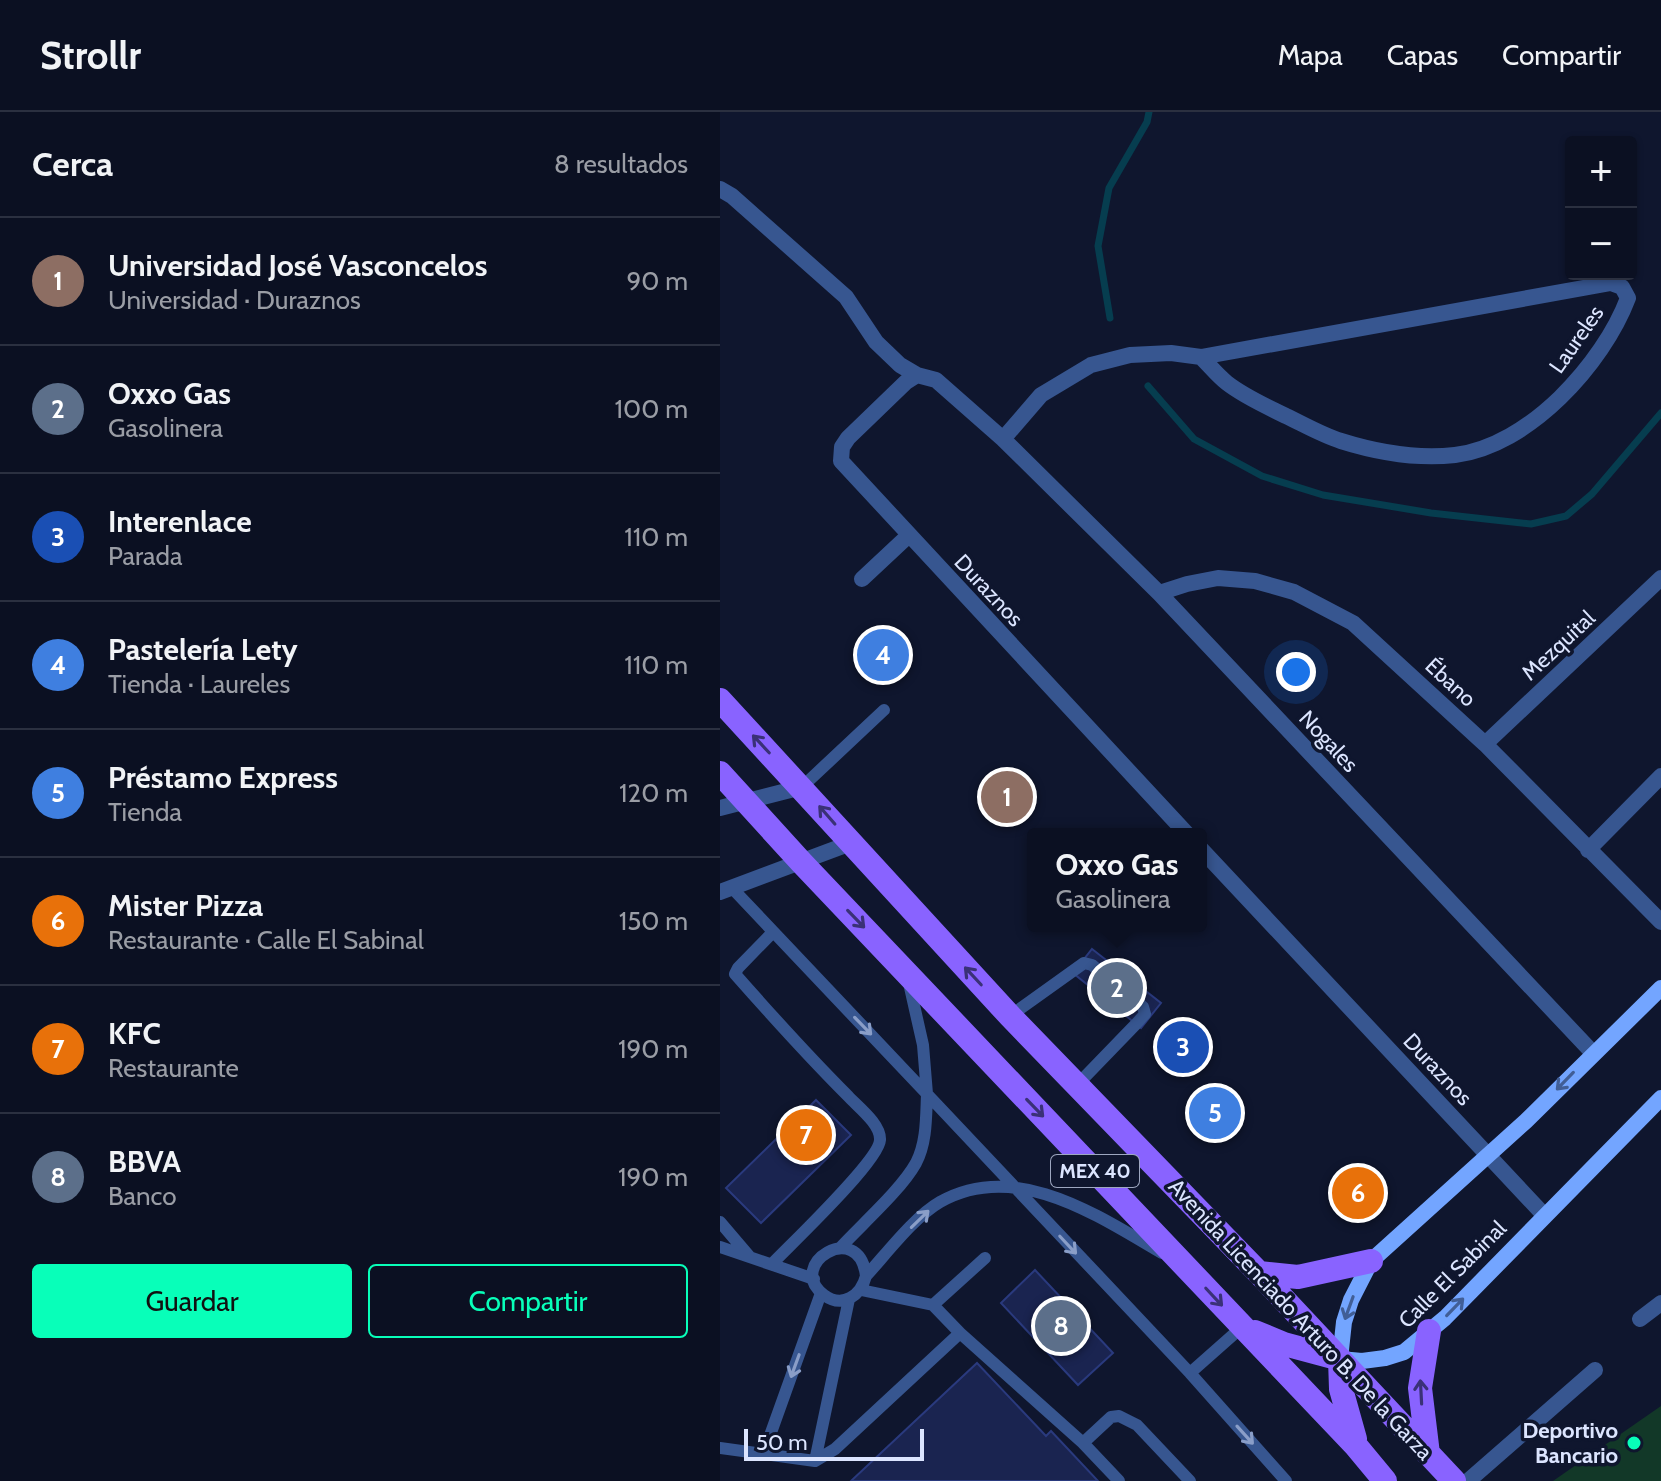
<!DOCTYPE html>
<html lang="es">
<meta charset="utf-8">
<style>
body{margin:0;font-family:Cabin,sans-serif;background:#14192a;color:#f1f3f6}
.controls{position:absolute;right:24px;top:24px;display:grid;overflow:hidden;border-radius:8px;box-shadow:0 2px 6px #0004}
.controls button{width:72px;height:72px;display:grid;place-items:center;padding:0;border:0;border-bottom:2px solid #2b3040;background:#0b1022;color:#f1f3f6;font:40px sans-serif}
.scale{position:absolute;left:24px;bottom:20px;width:180px;box-sizing:border-box;padding-left:8px;border:4px solid #dce5ff;border-top:0;font-size:22px;line-height:28px;white-space:nowrap;color:#dce5ff;-webkit-text-stroke:6px #0f162e;paint-order:stroke}
.you{position:absolute;left:576px;top:560px;width:28px;height:28px;margin:-20px;border:6px solid #fff;border-radius:50%;background:#1a73e8;box-shadow:0 0 0 12px #1a73e833}
.badge{display:grid;place-items:center;width:52px;height:52px;border-radius:50%;background:#08ffb9;color:#fff;font-size:26px;font-weight:700}
.pin{position:absolute;translate:-50% -50%;border:4px solid #fff;box-shadow:0 2px 8px #0006}
.popup{position:absolute;left:307px;top:716px;width:180px;height:104px;box-sizing:border-box;display:grid;place-content:center;border-radius:8px;background:#0b1022;filter:drop-shadow(0 2px 6px #0005);font-size:26px;white-space:nowrap;color:#9a9da5}
.popup b{font-size:30px;color:#f1f3f6}
.popup::after{content:'';position:absolute;left:50%;top:100%;margin-left:-16px;border:16px solid transparent;border-top-color:#0b1022}
.list{margin:0;padding:0;list-style:none}
h2{display:flex;justify-content:space-between;align-items:center;height:104px;margin:0;padding:0 32px;font-size:34px}
h2 small{font-size:26px;font-weight:400;color:#9a9da5}
.list li{display:grid;grid-template-columns:52px 1fr auto;gap:24px;align-items:center;box-sizing:border-box;height:128px;padding:0 32px;border-top:2px solid #2b3040}
.list b{display:block;font-size:30px;white-space:nowrap}
.list p{margin:0;font-size:26px;white-space:nowrap;color:#9a9da5}
.list em{font-size:26px;font-style:normal;color:#9a9da5}
.actions{display:flex;gap:16px;padding:24px 32px}
.actions a{flex:1;padding:18px 0;border:2px solid #08ffb9;border-radius:8px;text-align:center;font-size:28px;color:#08ffb9}
.actions .main{background:#08ffb9;color:#111}
.map{position:relative;flex:none;width:941px;height:1369px;overflow:hidden}
header{display:flex;align-items:center;gap:48px;box-sizing:border-box;height:112px;padding:0 40px;background:#0b1022;border-bottom:2px solid #2b3040}
header strong{font-size:38px}
nav{display:flex;gap:44px;margin-inline-start:auto;font-size:28px}
main{display:flex}
aside{flex:1;background:#0b1022}
.map>svg:first-child{display:block}
</style>
<header>
<strong>Strollr</strong>
<nav><a>Mapa</a><a>Capas</a><a>Compartir</a></nav>
</header>
<main>
<aside>
<h2>Cerca<small>8 resultados</small></h2>
<ul class="list">
<li><span class="badge" style="background:#8d6e63">1</span><div><b>Universidad José Vasconcelos</b><p>Universidad · Duraznos</p></div><em>90 m</em></li>
<li><span class="badge" style="background:#5c6f8a">2</span><div><b>Oxxo Gas</b><p>Gasolinera</p></div><em>100 m</em></li>
<li><span class="badge" style="background:#1a4fb4">3</span><div><b>Interenlace</b><p>Parada</p></div><em>110 m</em></li>
<li><span class="badge" style="background:#3f7fe0">4</span><div><b>Pastelería Lety</b><p>Tienda · Laureles</p></div><em>110 m</em></li>
<li><span class="badge" style="background:#3f7fe0">5</span><div><b>Préstamo Express</b><p>Tienda</p></div><em>120 m</em></li>
<li><span class="badge" style="background:#e8710a">6</span><div><b>Mister Pizza</b><p>Restaurante · Calle El Sabinal</p></div><em>150 m</em></li>
<li><span class="badge" style="background:#e8710a">7</span><div><b>KFC</b><p>Restaurante</p></div><em>190 m</em></li>
<li><span class="badge" style="background:#5c6f8a">8</span><div><b>BBVA</b><p>Banco</p></div><em>190 m</em></li>
</ul>
<div class="actions"><a class="main">Guardar</a><a>Compartir</a></div>
</aside>
<div class="map">
<svg width="941" height="1369" viewBox="0 0 941 1369">
<rect width="100%" height="100%" fill="#0f162e"/>
<path fill="#123828" d="M 941,1294 L 941,1369 L 833,1369 Z"/>
<g fill="none" stroke-linecap="round" stroke-linejoin="round">
<path stroke="#063d4f" stroke-width="7" d="M 390,206 L 378,134 L 389,76 L 427,10 L 429,0
M 428,274 L 474,327 L 542,364 L 603,383 L 711,401 L 811,412 L 846,404 L 872,382 L 941,301"/>
</g>
<path fill="#1a2450" stroke="#2a3a7e" stroke-width="2" d="M 372,837 L 441,891 L 421,916 L 353,861 Z
M 96,988 L 131,1023 L 41,1111 L 6,1076 Z
M 315,1158 L 393,1241 L 358,1273 L 281,1191 Z
M 257,1251 L 326,1324 L 331,1319 L 378,1369 L 131,1369 Z"/>
<g fill="none" stroke-linecap="round" stroke-linejoin="round">
<path stroke="#375690" stroke-width="12" d="M 82,675 L 164,598
M 12,776 L 207,982 C 206,1004 207,1030 196,1051 C 181,1078 142,1112 120,1136
M 189,871 L 203,933 L 207,982 L 470,1261 L 566,1369
M 290,904 L 364,851 L 372,853 L 423,895 L 425,902 L 416,912 L 357,973
M 0,1110 L 29,1144
M 0,1135 L 94,1167
M 52,1152 C 71,1132 159,1049 160,1028 C 161,1012 138,995 128,984 C 89,945 52,904 15,862 L 18,856 L 53,820
M 146,1164 C 139,1106 64,1153 104,1183 C 123,1197 141,1183 146,1164 C 167,1141 194,1105 220,1090 C 296,1047 378,1104 442,1141
M 141,1178 L 213,1193 L 240,1221
M 213,1193 L 265,1146
M 470,1261 L 522,1215
M 363,1331 L 391,1305 L 399,1304 L 417,1313 L 470,1369
M 0,1336 L 95,1349 L 115,1337 L 240,1221 L 363,1331 L 399,1369
M 43,1343 L 101,1181
M 95,1349 L 129,1187"/>
<path stroke="#375690" stroke-width="16" d="M 0,77 L 12,84 L 126,185 L 156,230 L 180,253 L 197,263 L 216,268 L 283,327 L 439,481 L 873,941
M 197,263 L 186,270 L 128,326 L 122,335 L 121,349 L 467,722
M 283,327 L 321,283 L 371,253 L 410,243 L 451,241 L 481,245 L 891,171 L 902,175 L 908,186 C 883,252 809,334 735,343 C 698,347 656,340 621,329 C 602,323 583,312 566,304 C 546,294 525,285 507,271 C 498,264 490,254 481,245
M 142,467 L 188,424
M 439,481 L 467,472 L 498,466 L 535,469 L 574,480 L 633,511 L 765,632 L 941,810
M 765,632 L 941,466
M 481,737 L 824,1103
M 868,738 L 941,664
M 920,1207 L 941,1191
M 748,1369 L 875,1258"/>
<path stroke="#375690" stroke-width="16" d="M 0,696 L 82,675
M 0,780 L 131,731"/>
<path stroke="#73a5ff" stroke-width="16" d="M 941,876 L 806,1009 L 651,1149 L 631,1188 L 624,1210 L 620,1247 L 642,1249 L 665,1246 L 684,1240 L 725,1206 L 941,986"/>
<path stroke="#8963ff" stroke-width="24" d="M 0,588 L 290,904 L 539,1161 L 734,1369
M 0,661 L 82,751 L 636,1334 L 665,1369
M 539,1161 L 578,1165 L 651,1149
M 535,1220 L 564,1232 L 620,1247 L 621,1277 L 635,1327
M 708,1342 L 700,1276 L 709,1219"/>
</g>
<defs><path id="oneway-shaft" d="M-6 0H5M1.5-3L5.5 0L1.5 3" fill="none" stroke-width="1.6" stroke-linecap="round" stroke-linejoin="round" transform="scale(2)"/></defs>
<g stroke="#3a3177">
<use href="#oneway-shaft" transform="translate(41 632) rotate(-133)"/>
<use href="#oneway-shaft" transform="translate(107 703) rotate(-131)"/>
<use href="#oneway-shaft" transform="translate(136 807) rotate(46)"/>
<use href="#oneway-shaft" transform="translate(253 864) rotate(-133)"/>
<use href="#oneway-shaft" transform="translate(315 996) rotate(46)"/>
<use href="#oneway-shaft" transform="translate(494 1185) rotate(47)"/>
<use href="#oneway-shaft" transform="translate(701 1280) rotate(-93)"/>
</g>
<g stroke="#8a9ec8">
<use href="#oneway-shaft" transform="translate(143 914) rotate(46)"/>
<use href="#oneway-shaft" transform="translate(200 1107) rotate(-44)"/>
<use href="#oneway-shaft" transform="translate(348 1133) rotate(47)"/>
<use href="#oneway-shaft" transform="translate(75 1254) rotate(110)"/>
<use href="#oneway-shaft" transform="translate(525 1323) rotate(48)"/>
</g>
<g stroke="#415e96">
<use href="#oneway-shaft" transform="translate(845 969) rotate(134)"/>
<use href="#oneway-shaft" transform="translate(735 1195) rotate(-46)"/>
<use href="#oneway-shaft" transform="translate(629 1196) rotate(110)"/>
</g>
<circle fill="#08ffb9" stroke="#0f162e" stroke-width="3" cx="914" cy="1331" r="8"/>
<g text-anchor="middle" stroke-width="7" stroke-linejoin="round" paint-order="stroke">
<rect fill="#0f162e" stroke="#9ea7c0" stroke-width="2" x="331" y="1043" width="88" height="32" rx="6"/>
<g font-size="20" font-weight="bold" fill="#dce5ff">
<text x="375" y="1066">MEX 40</text>
</g>
<g font-size="22" fill="#dce5ff" stroke="#0f162e">
<text transform="translate(856 227) rotate(-55)" y="8">Laureles</text>
<text transform="translate(269 478) rotate(47)" y="8">Duraznos</text>
<text transform="translate(838 533) rotate(-43)" y="8">Mezquital</text>
<text transform="translate(731 570) rotate(43)" y="8">Ébano</text>
<text transform="translate(609 629) rotate(47)" y="8">Nogales</text>
<text transform="translate(718 957) rotate(47)" y="8">Duraznos</text>
<text transform="translate(732 1162) rotate(-45)" y="8">Calle El Sabinal</text>
<text transform="translate(581 1207) rotate(47)" y="8">Avenida Licenciado Arturo B. De la Garza</text>
</g>
<g font-size="22" font-weight="bold" fill="#dce5ff" stroke="#0f162e" text-anchor="end">
<text x="898" y="1326">Deportivo<tspan x="898" dy="25">Bancario</tspan></text>
</g>
</g>
</svg>
<div class="controls">
<button>+</button>
<button>−</button>
</div>
<div class="scale">50 m</div>
<div class="you"></div>
<div class="pin badge" style="left:287px;top:685px;background:#8d6e63">1</div>
<div class="pin badge" style="left:397px;top:876px;background:#5c6f8a">2</div>
<div class="popup"><b>Oxxo Gas</b>Gasolinera</div>
<div class="pin badge" style="left:463px;top:935px;background:#1a4fb4">3</div>
<div class="pin badge" style="left:163px;top:543px;background:#3f7fe0">4</div>
<div class="pin badge" style="left:495px;top:1001px;background:#3f7fe0">5</div>
<div class="pin badge" style="left:638px;top:1081px;background:#e8710a">6</div>
<div class="pin badge" style="left:86px;top:1023px;background:#e8710a">7</div>
<div class="pin badge" style="left:341px;top:1214px;background:#5c6f8a">8</div>
</div>
</main>
